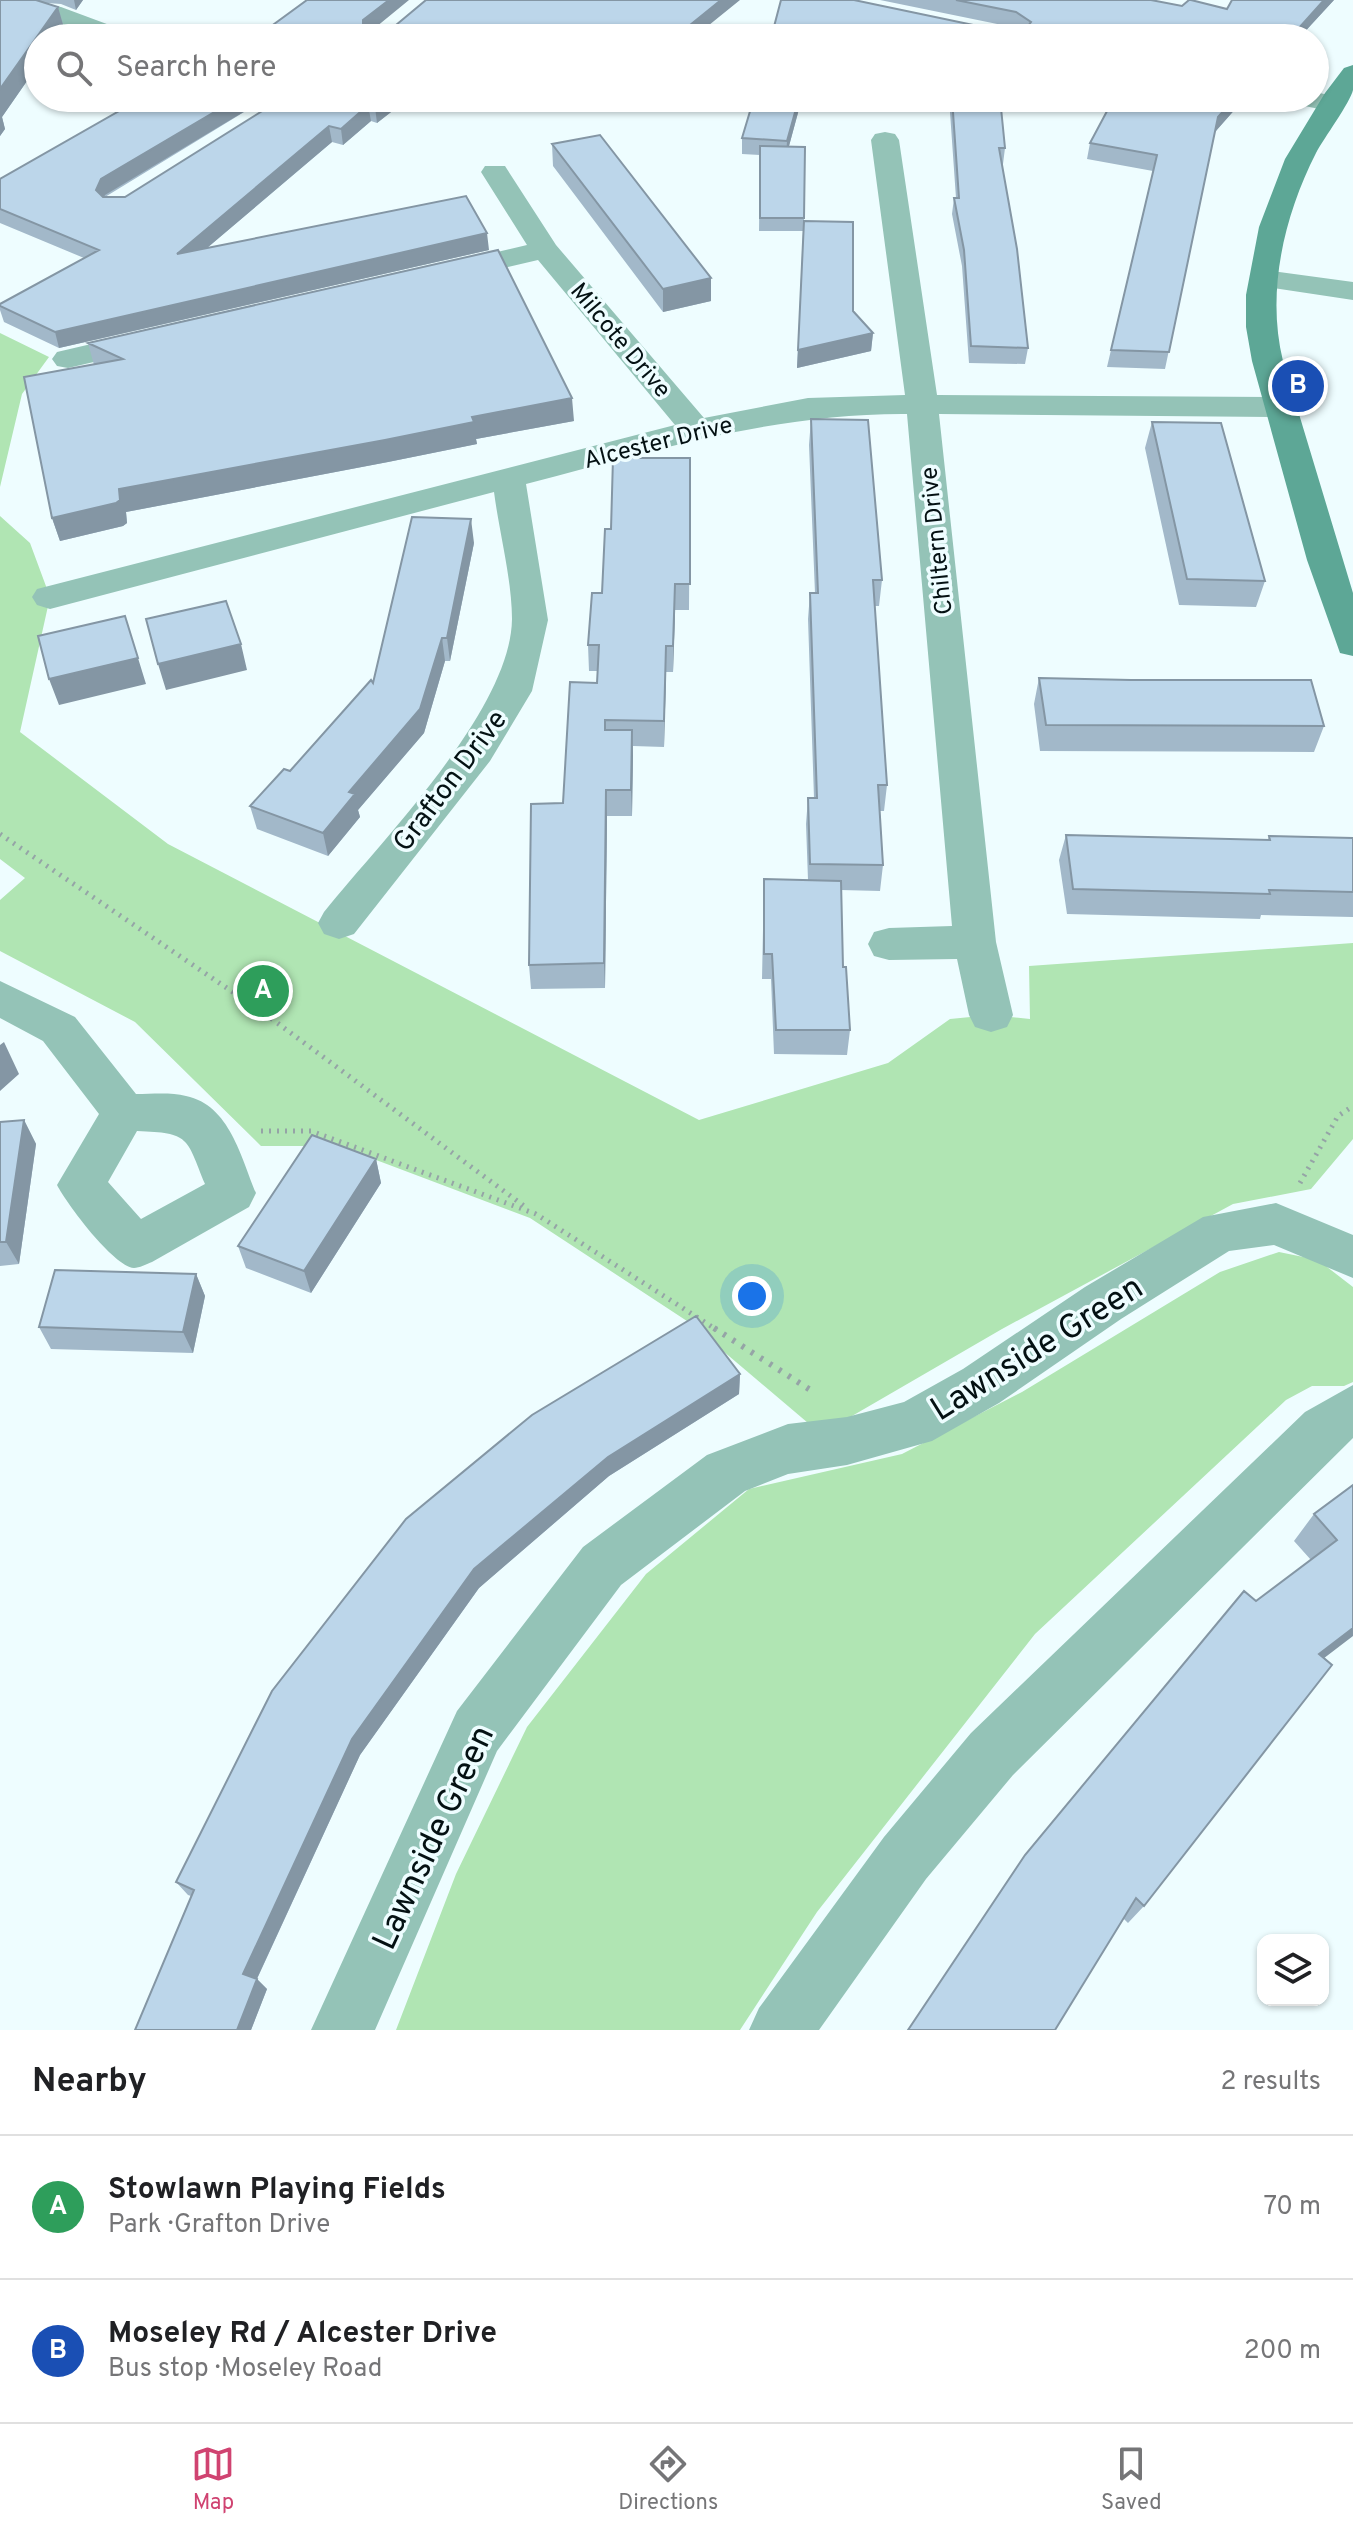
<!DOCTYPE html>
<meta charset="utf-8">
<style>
body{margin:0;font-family:Overpass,sans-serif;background:#f2f2f2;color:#202124}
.controls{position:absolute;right:24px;bottom:24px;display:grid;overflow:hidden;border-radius:16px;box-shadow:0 2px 6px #0004}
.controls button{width:72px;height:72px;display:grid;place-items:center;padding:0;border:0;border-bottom:2px solid #e0e0e0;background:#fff;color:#202124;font:40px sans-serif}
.you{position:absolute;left:752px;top:1296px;width:28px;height:28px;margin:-20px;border:6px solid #fff;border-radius:50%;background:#1a73e8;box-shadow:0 0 0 12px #1a73e833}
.badge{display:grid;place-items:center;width:52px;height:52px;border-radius:50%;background:#d04371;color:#fff;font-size:26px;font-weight:700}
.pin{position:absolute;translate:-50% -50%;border:4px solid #fff;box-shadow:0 2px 8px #0006}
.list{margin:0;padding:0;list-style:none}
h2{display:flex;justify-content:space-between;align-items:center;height:104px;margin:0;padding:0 32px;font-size:34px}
h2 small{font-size:26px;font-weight:400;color:#757577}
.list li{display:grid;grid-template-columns:52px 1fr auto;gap:24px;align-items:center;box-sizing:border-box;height:144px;padding:0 32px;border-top:2px solid #e0e0e0}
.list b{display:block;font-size:30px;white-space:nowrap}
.list p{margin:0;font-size:26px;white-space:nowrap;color:#757577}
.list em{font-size:26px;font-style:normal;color:#757577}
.icon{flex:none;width:44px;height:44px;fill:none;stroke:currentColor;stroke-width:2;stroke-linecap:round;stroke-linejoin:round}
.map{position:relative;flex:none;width:1353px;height:2030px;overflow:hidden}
.search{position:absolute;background:#fff;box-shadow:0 2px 6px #0004;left:24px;right:24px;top:24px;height:88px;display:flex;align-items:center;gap:20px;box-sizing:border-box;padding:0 28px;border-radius:44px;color:#757577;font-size:30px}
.sheet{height:392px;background:#fff}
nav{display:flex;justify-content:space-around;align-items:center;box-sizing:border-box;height:112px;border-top:2px solid #e0e0e0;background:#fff;font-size:22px;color:#757577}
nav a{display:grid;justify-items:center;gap:4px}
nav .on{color:#d04371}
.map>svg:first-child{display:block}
</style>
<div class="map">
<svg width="1353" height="2030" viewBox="0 0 1353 2030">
<rect width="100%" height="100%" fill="#eefdff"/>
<path fill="#b0e5b3" d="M 0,333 L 49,357 L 22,394 L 0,487 Z
M 0,516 L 30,543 L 50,597 L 20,732 L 168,844 L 699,1120 L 888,1063 L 950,1019 L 991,1015 L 1030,1019 L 1029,966 L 1353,943 L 1353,1139 L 1311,1189 L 1233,1204 L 1002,1329 L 821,1434 L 690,1323 L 530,1218 L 339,1146 L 261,1146 L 135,1022 L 0,951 L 0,900 L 25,878 L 0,859 Z
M 1279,1252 L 1318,1260 L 1353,1287 L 1353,1382 L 1344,1386 L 1312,1386 L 1286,1400 L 1035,1634 L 817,1912 L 740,2030 L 396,2030 L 456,1874 L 527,1727 L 646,1574 L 749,1489 L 902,1454 L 1022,1392 L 1220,1272 Z"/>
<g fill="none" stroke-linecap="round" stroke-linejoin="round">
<path stroke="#95a4a6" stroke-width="5" stroke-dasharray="2 6" stroke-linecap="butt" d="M 0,834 L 268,1016 L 528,1209
M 261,1131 L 311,1131 L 536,1214 L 717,1330
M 1300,1183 L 1338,1116 L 1353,1106"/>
<path stroke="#95a4a6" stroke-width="6" stroke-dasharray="3 8" stroke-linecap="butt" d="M 714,1328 L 812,1391"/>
<path fill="#94c3b7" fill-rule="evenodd" d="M 0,0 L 61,7 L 131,33 L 135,38 L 99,38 L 48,19 L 0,13 Z
M 1315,92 L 1338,97 L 1342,103 L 1338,109 L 1329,111 L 1295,104 L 1291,98 L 1315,98 Z
M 885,132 L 895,134 L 899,140 L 937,395 L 1281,397 L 1292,400 L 1297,407 L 1292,414 L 1281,417 L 939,414 L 996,942 L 1013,1015 L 1007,1027 L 991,1032 L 975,1027 L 969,1015 L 957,959 L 889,960 L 874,956 L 868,944 L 874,932 L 889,928 L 952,926 L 907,414 C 776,413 652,451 526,484 L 548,620 L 532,691 L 490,761 L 354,934 L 339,939 L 324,934 L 318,923 L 324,912 C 381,841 511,710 512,619 C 512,580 499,531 494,492 L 50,609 L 37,605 L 32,597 L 37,589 L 675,425 L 538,260 L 444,282 L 433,279 L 429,273 L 433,267 L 527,245 L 481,172 L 485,166 L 505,166 L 556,245 L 704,418 L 808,398 L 905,395 L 871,140 L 875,134 Z
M 1265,270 L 1353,282 L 1353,300 L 1254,285 L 1250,279 L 1254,273 Z
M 147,331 L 158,333 L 162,340 L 158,347 L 68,368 L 57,366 L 52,359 L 57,352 Z
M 0,981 L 75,1017 L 136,1094 C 152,1094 171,1092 186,1096 C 230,1105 241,1158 256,1193 L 249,1207 L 152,1262 C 147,1264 139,1268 134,1268 C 113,1266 67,1204 57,1185 L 99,1114 L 43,1041 L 0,1018 ZM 137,1131 C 190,1133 186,1137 205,1184 L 141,1219 L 108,1182 Z
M 1276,1203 L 1353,1235 L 1353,1278 L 1274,1245 L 1229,1251 L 1121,1319 L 999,1403 L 932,1441 L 847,1465 L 788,1474 L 745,1491 L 621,1585 L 497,1751 L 375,2030 L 311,2030 L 457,1711 L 583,1547 L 707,1455 L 788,1424 L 847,1417 L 904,1402 L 963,1369 L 1085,1287 L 1203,1217 Z
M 1353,1385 L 1353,1438 L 1013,1775 L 926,1879 L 819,2030 L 749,2030 L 759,2008 L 884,1837 L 971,1733 L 1305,1412 Z"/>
<path fill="#5da796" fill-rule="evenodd" d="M 1353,65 C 1353,73 1353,83 1353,90 C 1350,103 1324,138 1316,153 C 1284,216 1266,292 1283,361 L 1353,593 L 1353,656 L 1340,653 L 1307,560 L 1252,361 L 1246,327 L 1246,295 L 1259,227 L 1285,159 L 1325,93 L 1344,68 Z"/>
</g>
<path fill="#a2b8c9" d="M 0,0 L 83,0 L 76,10 L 61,4 L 47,3 L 58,7 L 64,28 L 2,117 L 5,129 L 0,136 Z
M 781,0 L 978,26 L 1007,26 L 880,0 L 1151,0 L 1182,6 L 1227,9 L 1232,0 L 1334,0 L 1299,38 L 771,38 Z
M 142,98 L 267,98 L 105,197 L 125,197 L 283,98 L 409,98 L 377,123 L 371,121 L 343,145 L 332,142 L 207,248 L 489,250 L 59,348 L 4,322 L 0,310 L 0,304 L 84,258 L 0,223 L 0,179 Z
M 595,98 L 619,98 L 613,103 Z
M 802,98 L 789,146 L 805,147 L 804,221 L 853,311 L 873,333 L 871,351 L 797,368 L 803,231 L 759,231 L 760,155 L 742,154 L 742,138 Z
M 949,98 L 1000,98 L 1005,148 L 1003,164 L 1001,164 L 1028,348 L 1025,364 L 969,363 L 962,266 L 952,214 L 954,198 L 956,198 Z
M 1088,98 L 1245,98 L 1215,132 L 1165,369 L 1107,367 L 1153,171 L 1087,159 L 1090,143 L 1111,103 Z
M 552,144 L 711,301 L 663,312 L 553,166 Z
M 88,343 L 574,421 L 476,439 L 477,444 L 388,462 L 126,512 L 127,523 L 123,526 L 60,541 L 52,518 L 94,365 Z
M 811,419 L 882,580 L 879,606 L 875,606 L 887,785 L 884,811 L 880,811 L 883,865 L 880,891 L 841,890 L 843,967 L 850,1030 L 847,1055 L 774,1054 L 771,979 L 762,979 L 764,879 L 808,880 L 806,824 L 808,798 L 814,798 L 808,619 L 810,593 L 815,593 L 809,445 Z
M 1152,422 L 1265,581 L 1256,607 L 1179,605 L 1145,448 Z
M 690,458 L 689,610 L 675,610 L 673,672 L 666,672 L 664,747 L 633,746 L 632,816 L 607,816 L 605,988 L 531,989 L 529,965 L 563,803 L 597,683 L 598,671 L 589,671 L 588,645 L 602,593 L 611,529 Z
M 474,543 L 450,661 L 445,661 L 424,733 L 358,810 L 360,817 L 328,856 L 257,829 L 250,806 L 290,771 L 373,683 Z
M 1039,678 L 1324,726 L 1314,752 L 1040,751 L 1034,704 Z
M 1066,835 L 1268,840 L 1269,836 L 1353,838 L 1353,917 L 1261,915 L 1260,919 L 1067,914 L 1059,860 Z
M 24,1120 L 36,1144 L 19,1264 L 0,1266 L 0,1122 Z
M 376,1159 L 381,1183 L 311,1293 L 246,1268 L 238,1246 Z
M 196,1274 L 205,1296 L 193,1353 L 51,1349 L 39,1327 Z
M 740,1374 L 739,1394 L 609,1476 L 479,1588 L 360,1755 L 257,1979 L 267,1989 L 251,2030 L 135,2030 L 191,1896 L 188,1895 L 176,1882 L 272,1691 Z
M 1353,1485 L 1324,1658 L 1144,1906 L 1128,1923 L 1123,1918 L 1256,1601 L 1311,1560 L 1294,1541 L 1314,1514 Z"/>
<path fill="#8496a4" d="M 74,0 L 83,0 L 76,10 Z
M 389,0 L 409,0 L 365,36 L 363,20 Z
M 721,0 L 740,0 L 693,38 L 674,38 Z
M 1324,0 L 1334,0 L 1299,38 L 1290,38 Z
M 58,7 L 64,28 L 57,38 L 38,38 L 38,65 L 2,117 L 5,129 L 0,136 L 0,89 Z
M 238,98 L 267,98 L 105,195 L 100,206 L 96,190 L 101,179 Z
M 387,98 L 409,98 L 377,123 L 375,107 Z
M 799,98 L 802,98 L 786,157 L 787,141 Z
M 1235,98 L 1245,98 L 1215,132 L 1218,117 Z
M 368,105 L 371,121 L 343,145 L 341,129 Z
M 329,126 L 332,142 L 181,270 L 177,254 Z
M 487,233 L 489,250 L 59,348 L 55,332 Z
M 711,278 L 711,301 L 663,312 L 663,289 Z
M 873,333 L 871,351 L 797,368 L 798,350 Z
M 572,398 L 574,421 L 476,439 L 477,444 L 388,462 L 126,512 L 127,523 L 123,526 L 60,541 L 52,518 L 119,489 L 472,417 Z
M 471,519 L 474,543 L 450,661 L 447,638 Z
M 675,584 L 675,610 L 673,672 L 673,646 Z
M 442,638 L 445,661 L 424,733 L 358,810 L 360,817 L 328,856 L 323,833 Z
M 241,644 L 247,670 L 166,690 L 158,664 Z
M 666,646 L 666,672 L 664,747 L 664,721 Z
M 138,658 L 146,684 L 59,705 L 49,679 Z
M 632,730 L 633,755 L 632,816 L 631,790 Z
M 606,790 L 607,816 L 605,988 L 604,963 Z
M 4,1042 L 19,1074 L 0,1091 L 0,1045 Z
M 24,1120 L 36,1144 L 19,1264 L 6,1242 Z
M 376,1159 L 381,1183 L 311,1293 L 304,1271 Z
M 196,1274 L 205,1296 L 193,1353 L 183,1332 Z
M 740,1374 L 739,1394 L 609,1476 L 479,1588 L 360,1755 L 254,1985 L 243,1974 L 352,1739 L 474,1569 L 608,1457 Z
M 1353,1628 L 1353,1636 L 1298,1678 L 1319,1654 Z
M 257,1979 L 267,1989 L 251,2030 L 237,2030 Z"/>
<path fill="#bcd6ea" stroke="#8496a4" stroke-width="2" d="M 0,0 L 36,0 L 58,7 L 0,89 Z
M 307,0 L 389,0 L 363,20 L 363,25 L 396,25 L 426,0 L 721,0 L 674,38 L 255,38 Z
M 781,0 L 854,0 L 978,26 L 1028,26 L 1031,22 L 1016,12 L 956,0 L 1151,0 L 1182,6 L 1189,0 L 1191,0 L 1227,9 L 1232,0 L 1324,0 L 1290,38 L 865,38 L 818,28 L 815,38 L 771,38 Z
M 142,98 L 238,98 L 101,179 L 96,190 L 103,197 L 125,197 L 283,98 L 387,98 L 375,107 L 368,105 L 341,129 L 329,126 L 177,254 L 466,196 L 487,233 L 55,332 L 0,306 L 0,304 L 99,250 L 0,209 L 0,179 Z
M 754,98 L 799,98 L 787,141 L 742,138 Z
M 952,98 L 1000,98 L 1005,148 L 999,148 L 1017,249 L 1028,348 L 971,346 L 964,250 L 954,198 L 959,198 Z
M 1114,98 L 1235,98 L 1218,117 L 1169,352 L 1111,350 L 1157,155 L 1090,143 Z
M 600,135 L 711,278 L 663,289 L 552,144 Z
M 760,146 L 805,147 L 804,218 L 760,218 Z
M 804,221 L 853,222 L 853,311 L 873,333 L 798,350 Z
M 498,250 L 572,398 L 472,417 L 474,422 L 385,440 L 119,489 L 120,500 L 116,503 L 52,518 L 24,377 L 123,359 L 88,343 Z
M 811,419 L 868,420 L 882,580 L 873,580 L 887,785 L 878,785 L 883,865 L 810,864 L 808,798 L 817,798 L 810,593 L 818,593 Z
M 1152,422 L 1221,423 L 1265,581 L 1187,579 Z
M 613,458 L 690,458 L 690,584 L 675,584 L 673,646 L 666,646 L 664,721 L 605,720 L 605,730 L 632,730 L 631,790 L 606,790 L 604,963 L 529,965 L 531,804 L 563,803 L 570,682 L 597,683 L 599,645 L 588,645 L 592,593 L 602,593 L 605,529 L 611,529 Z
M 412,517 L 471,519 L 447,638 L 442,638 L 420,709 L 349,792 L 355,794 L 323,833 L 250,806 L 284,769 L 290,771 L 371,680 L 373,683 Z
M 226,601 L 241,644 L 158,664 L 146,619 Z
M 125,616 L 138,658 L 49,679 L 38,636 Z
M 1039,678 L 1131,680 L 1311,680 L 1324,726 L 1046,725 Z
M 1066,835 L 1270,840 L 1269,836 L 1353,838 L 1353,892 L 1269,890 L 1270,894 L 1073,889 Z
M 764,879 L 841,881 L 843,967 L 846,967 L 850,1030 L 776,1030 L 772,954 L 764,954 Z
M 24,1120 L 6,1242 L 0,1242 L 0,1122 Z
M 312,1135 L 376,1159 L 304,1271 L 238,1246 Z
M 55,1270 L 196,1274 L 183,1332 L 39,1327 Z
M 696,1316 L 740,1374 L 608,1457 L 474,1569 L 352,1739 L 243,1974 L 257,1979 L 237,2030 L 135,2030 L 194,1890 L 176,1882 L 272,1691 L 406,1519 L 532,1415 Z
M 1353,1485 L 1353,1628 L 1319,1654 L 1332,1665 L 1144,1906 L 1136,1898 L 1055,2030 L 908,2030 L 1025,1855 L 1244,1591 L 1256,1601 L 1337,1540 L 1314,1514 Z"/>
<g text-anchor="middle" stroke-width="7" stroke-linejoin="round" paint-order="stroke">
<g font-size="24" fill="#041113" stroke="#eefdff">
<text transform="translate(621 340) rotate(50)" y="8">Milcote Drive</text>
<text transform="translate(658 442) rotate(-14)" y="8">Alcester Drive</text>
<text transform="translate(936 541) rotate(-96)" y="8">Chiltern Drive</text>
</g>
<g font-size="28" fill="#041113" stroke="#eefdff">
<text transform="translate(449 780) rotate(-53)" y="10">Grafton Drive</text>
</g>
<g font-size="34" fill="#041113" stroke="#eefdff">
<text transform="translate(1036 1347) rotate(-32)" y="12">Lawnside Green</text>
<text transform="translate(432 1837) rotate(-65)" y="12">Lawnside Green</text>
</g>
</g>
</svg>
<div class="controls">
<button><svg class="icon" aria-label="layers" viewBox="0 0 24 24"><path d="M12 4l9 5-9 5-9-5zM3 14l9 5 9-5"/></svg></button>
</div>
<div class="you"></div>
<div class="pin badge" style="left:263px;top:991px;background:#2e9e5b">A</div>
<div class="pin badge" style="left:1298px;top:386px;background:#1a4fb4">B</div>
<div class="search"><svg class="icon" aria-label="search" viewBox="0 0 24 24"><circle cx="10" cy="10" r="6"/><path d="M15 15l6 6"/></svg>Search here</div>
</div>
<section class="sheet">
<h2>Nearby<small>2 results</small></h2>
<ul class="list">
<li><span class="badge" style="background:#2e9e5b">A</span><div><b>Stowlawn Playing Fields</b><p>Park · Grafton Drive</p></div><em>70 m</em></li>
<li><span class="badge" style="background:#1a4fb4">B</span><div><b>Moseley Rd / Alcester Drive</b><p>Bus stop · Moseley Road</p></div><em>200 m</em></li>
</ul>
</section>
<nav>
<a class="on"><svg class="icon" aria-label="map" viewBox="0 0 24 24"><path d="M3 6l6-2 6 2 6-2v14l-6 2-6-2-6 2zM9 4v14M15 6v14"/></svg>Map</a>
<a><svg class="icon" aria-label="directions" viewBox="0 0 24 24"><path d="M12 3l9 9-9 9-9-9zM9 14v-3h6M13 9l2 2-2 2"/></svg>Directions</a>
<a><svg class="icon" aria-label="saved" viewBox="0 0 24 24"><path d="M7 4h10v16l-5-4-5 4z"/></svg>Saved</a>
</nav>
